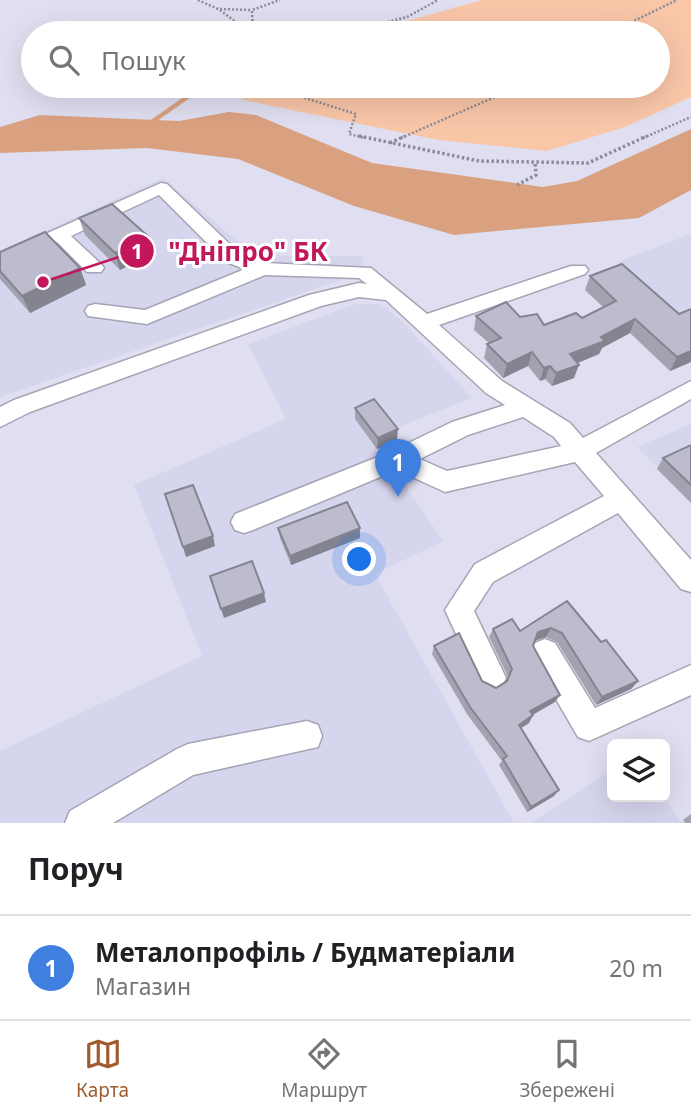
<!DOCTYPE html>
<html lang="uk">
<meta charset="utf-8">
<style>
body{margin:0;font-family:"Noto Sans",sans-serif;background:#f2f2f2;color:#202124}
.controls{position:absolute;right:21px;bottom:21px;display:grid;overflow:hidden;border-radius:10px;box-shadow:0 7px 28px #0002}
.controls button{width:63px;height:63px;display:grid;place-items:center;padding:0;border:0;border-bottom:2px solid #e0e0e0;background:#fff;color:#202124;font:35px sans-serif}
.you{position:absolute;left:360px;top:560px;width:24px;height:24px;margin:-18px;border:5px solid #fff;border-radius:50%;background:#1a73e8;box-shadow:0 0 0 10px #1a73e833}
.badge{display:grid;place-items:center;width:46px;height:46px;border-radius:50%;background:#9f5a2d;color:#fff;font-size:23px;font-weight:700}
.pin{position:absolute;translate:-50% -58px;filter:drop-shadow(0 2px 4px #0008)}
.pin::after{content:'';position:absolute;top:37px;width:24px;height:21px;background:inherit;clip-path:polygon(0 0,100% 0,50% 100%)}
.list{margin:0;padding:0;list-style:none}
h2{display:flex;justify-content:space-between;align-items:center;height:91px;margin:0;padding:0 28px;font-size:30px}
h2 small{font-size:23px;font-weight:400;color:#757577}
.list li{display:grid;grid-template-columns:46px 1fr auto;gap:21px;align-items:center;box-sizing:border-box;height:105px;padding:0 28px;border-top:2px solid #e0e0e0}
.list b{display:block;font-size:26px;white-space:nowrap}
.list p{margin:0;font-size:23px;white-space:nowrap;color:#757577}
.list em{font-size:23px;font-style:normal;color:#757577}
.icon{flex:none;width:38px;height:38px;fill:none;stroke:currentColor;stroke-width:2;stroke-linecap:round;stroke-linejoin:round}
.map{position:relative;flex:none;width:691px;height:823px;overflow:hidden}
.search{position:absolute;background:#fff;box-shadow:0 7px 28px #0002;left:21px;right:21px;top:21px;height:77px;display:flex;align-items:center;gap:18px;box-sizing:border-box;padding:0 24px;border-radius:38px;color:#757577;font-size:26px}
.sheet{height:196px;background:#fff}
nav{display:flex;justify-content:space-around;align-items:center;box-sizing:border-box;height:98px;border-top:2px solid #e0e0e0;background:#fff;font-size:19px;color:#757577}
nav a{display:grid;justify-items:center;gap:4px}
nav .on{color:#9f5a2d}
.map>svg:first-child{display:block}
</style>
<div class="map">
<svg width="691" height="823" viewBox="0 0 691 823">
<rect width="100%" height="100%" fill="#e0dff1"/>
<path fill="#d6d5ee" d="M 163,178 L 243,246 L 283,256 L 362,256 L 364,272 L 0,397 L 0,251 Z
M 691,234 L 691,362 L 670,371 L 585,290 L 616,278 L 620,261 Z
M 355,304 L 380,304 L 401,320 L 472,398 L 373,437 L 443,541 L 375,574 L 514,823 L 0,823 L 0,751 L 202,656 L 134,485 L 286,419 L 248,344 Z
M 691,424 L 691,502 L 637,447 Z
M 612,770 L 612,797 L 664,797 L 682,823 L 531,823 Z"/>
<path fill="#fac6a8" d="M 482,0 L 691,0 L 691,97 L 625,127 L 547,151 L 438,140 L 243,100 L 249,86 L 658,86 L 658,33 L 364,33 Z"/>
<path fill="#daa180" d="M 229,112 L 256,115 L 372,163 L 543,187 L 577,181 L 691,129 L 691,190 L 639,218 L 454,235 L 354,206 L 238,159 L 147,148 L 0,153 L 0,127 L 40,115 L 179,121 Z"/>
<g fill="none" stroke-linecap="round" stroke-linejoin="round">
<path stroke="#daa180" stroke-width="4.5" d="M 149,124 L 203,86"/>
<defs>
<path id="minor" d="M 161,183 L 167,184 L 240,254 L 265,263 L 371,268 L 427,314 L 571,266 L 585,266 L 588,270 L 585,274 L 439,325 L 502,381 L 570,423 L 583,438 L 691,381 L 691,399 L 596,453 L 691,560 L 691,592 L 681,589 L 618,513 L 493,582 L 474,611 L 506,678 L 501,688 L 491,693 L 481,688 L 445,610 L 475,564 L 604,496 L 575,462 L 445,492 L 397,470 L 253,530 L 244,533 L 235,530 L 231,522 L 235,514 L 390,452 L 452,422 L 505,405 L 486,393 L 386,300 L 359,297 L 321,306 L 30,412 L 0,427 L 0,407 L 14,400 L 309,295 L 359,283 L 367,284 L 359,278 L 265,275 L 147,324 L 88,316 L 85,311 L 88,306 L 95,304 L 145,310 L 245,269 L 226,262 L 159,195 L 71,236 L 101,264 L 104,268 L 101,272 L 87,272 L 57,242 L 0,267 L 0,254 ZM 523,417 L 554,437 L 561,446 L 447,471 L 420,459 L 468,435 Z
M 545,639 L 555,643 L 595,708 L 691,665 L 691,695 L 589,741 L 578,737 L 535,663 L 531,653 L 535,643 Z
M 307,721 L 318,725 L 322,736 L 318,747 L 193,775 L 113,823 L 65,823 L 70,811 L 177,749 L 188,744 Z"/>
</defs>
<use href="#minor" stroke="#a4a4b5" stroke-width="3"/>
<path stroke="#8c8b98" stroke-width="2.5" stroke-dasharray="2 2" stroke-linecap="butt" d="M 198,0 L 218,9 L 252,10
M 220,10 L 250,33
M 253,33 L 252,10 L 280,0
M 345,33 L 407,17 L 438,0
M 609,33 L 677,0
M 294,86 L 302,97 L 356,114 L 349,134 L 365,138
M 401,138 L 520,86
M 643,138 L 691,117"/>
<path stroke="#8c8b98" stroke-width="3.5" stroke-dasharray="2.5 2.5" stroke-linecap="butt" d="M 359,136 L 479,161 L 588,163 L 647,136
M 390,143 L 405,136
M 517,185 L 536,175 L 535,162"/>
<use href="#minor" fill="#fff" fill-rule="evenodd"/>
</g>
<path fill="#a3a2b1" d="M 79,218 L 153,254 L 120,270 L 85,235 Z
M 0,252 L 80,268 L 86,285 L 30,313 L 0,279 Z
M 590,276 L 679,314 L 691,309 L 691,362 L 670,371 L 630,333 L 602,348 L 599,354 L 578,363 L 574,378 L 552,386 L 545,379 L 540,381 L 528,366 L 503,378 L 484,358 L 487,344 L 489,343 L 474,330 L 476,316 L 520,317 L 544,325 L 582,318 L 603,307 L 585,290 Z
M 355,408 L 397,440 L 377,449 L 355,419 Z
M 691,445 L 691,503 L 657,469 L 663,458 Z
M 278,528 L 360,538 L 291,565 L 280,538 Z
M 567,601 L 601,642 L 638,681 L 631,689 L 596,705 L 557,642 L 546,637 L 535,640 L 533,646 L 555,702 L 533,715 L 529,723 L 521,728 L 554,796 L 527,812 L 499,765 L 502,761 L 467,714 L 432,654 L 434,646 L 482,681 L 496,688 L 506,682 L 508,677 L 489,637 L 493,629 L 520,631 Z
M 691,814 L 691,823 L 685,823 L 683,820 Z"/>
<path fill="#848490" d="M 149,237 L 153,254 L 120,270 L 115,253 Z
M 80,268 L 86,285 L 30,313 L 22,296 Z
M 635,319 L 630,333 L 602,348 L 599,354 L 565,368 L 570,354 Z
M 691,351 L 691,362 L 670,371 L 677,357 Z
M 532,352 L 528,366 L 503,378 L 507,364 Z
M 579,365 L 574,378 L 552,386 L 556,373 Z
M 550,366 L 545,379 L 540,381 L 544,368 Z
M 398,429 L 397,440 L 377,449 L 378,438 Z
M 360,528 L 360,538 L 291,565 L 290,556 Z
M 213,536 L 215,546 L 186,557 L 183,547 Z
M 264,593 L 266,602 L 224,618 L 221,609 Z
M 551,628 L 546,637 L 534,641 L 538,632 Z
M 638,681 L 631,689 L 596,705 L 602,697 Z
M 560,695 L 555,702 L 526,718 L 530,711 Z
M 533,715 L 529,723 L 515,732 L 519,725 Z
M 559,790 L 554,796 L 527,812 L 531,807 Z"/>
<path fill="#bdbcce" stroke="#848490" stroke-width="2" d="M 112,204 L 149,237 L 115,253 L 79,218 Z
M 45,232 L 80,268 L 22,296 L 0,271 L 0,252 Z
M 622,264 L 679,314 L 691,309 L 691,351 L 677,357 L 635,319 L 601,337 L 605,341 L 570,354 L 579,365 L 556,373 L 550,366 L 544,368 L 532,352 L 507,364 L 487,344 L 501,338 L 476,316 L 506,302 L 520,317 L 537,314 L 544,325 L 576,313 L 582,318 L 616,301 L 590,276 Z
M 374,399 L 398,429 L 378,438 L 355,408 Z
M 691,445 L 691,485 L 663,458 Z
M 193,485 L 213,536 L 183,547 L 165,494 Z
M 347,502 L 360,528 L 290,556 L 278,528 Z
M 252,561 L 264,593 L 221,609 L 210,576 Z
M 567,601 L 601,642 L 606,640 L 638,681 L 602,697 L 562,633 L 551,628 L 538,632 L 533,646 L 560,695 L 530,711 L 533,715 L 519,725 L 559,790 L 531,807 L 503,759 L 507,756 L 470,707 L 434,646 L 459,633 L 482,681 L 496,688 L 507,681 L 512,669 L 493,629 L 512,619 L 520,631 Z"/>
<path fill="none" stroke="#c2185b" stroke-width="2.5" d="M43 282L137 251"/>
<g fill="#c2185b" stroke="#fff" stroke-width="2.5">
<circle cx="43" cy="282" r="7"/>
<circle cx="137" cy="251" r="18"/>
</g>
<g font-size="21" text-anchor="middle" font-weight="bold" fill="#fff">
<text x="137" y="259">1</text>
</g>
<g font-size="26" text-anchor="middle" font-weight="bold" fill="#c2185b" stroke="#fff" stroke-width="6" stroke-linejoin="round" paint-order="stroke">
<text x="248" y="261">"Дніпро" БК</text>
</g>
</svg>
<div class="controls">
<button><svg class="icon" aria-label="layers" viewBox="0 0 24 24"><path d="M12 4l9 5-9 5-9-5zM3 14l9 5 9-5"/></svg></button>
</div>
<div class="you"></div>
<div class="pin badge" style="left:398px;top:497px;background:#3f7fe0">1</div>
<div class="search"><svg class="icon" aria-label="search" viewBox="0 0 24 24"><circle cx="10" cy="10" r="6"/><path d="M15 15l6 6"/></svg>Пошук</div>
</div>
<section class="sheet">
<h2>Поруч<small></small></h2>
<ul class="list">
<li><span class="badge" style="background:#3f7fe0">1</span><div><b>Металопрофіль / Будматеріали</b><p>Магазин</p></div><em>20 m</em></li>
</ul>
</section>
<nav>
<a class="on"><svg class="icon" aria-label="map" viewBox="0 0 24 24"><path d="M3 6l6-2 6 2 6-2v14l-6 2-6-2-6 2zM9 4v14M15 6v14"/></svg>Карта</a>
<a><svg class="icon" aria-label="directions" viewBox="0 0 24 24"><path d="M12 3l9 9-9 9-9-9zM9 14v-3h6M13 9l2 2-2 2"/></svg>Маршрут</a>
<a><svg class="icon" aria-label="saved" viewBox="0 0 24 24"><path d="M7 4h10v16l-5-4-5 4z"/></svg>Збережені</a>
</nav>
